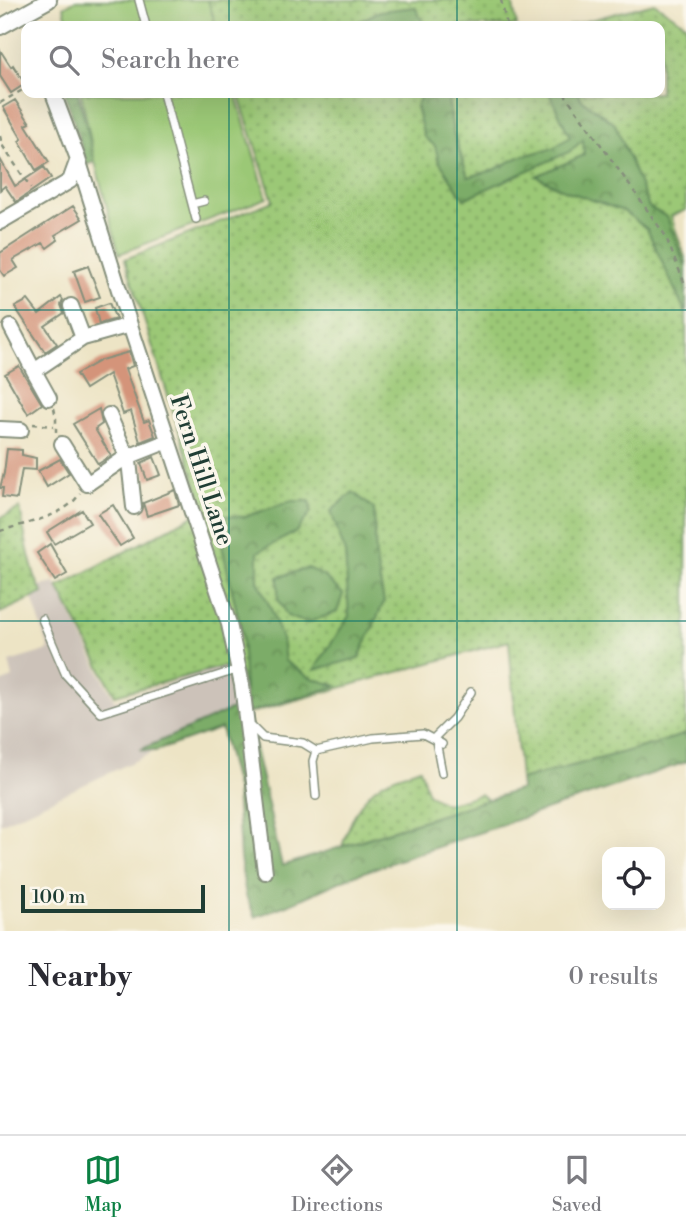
<!DOCTYPE html>
<style>
body{margin:0;font-family:"Libre Bodoni",serif;background:#f2f2f3;color:#2b2b33}
.controls{position:absolute;right:21px;bottom:21px;display:grid;overflow:hidden;border-radius:14px;box-shadow:0 7px 28px #0002}
.controls button{width:63px;height:63px;display:grid;place-items:center;padding:0;border:0;border-bottom:2px solid #e1e1e2;background:#fff;color:#2b2b33;font:35px sans-serif}
.scale{position:absolute;left:21px;bottom:18px;width:184px;box-sizing:border-box;padding-left:7px;border:4px solid #1f3d34;border-top:0;font-size:19px;line-height:24px;white-space:nowrap;color:#1f3d34;-webkit-text-stroke:5px #fbf7ec;paint-order:stroke}
.list{margin:0;padding:0;list-style:none}
h2{display:flex;justify-content:space-between;align-items:center;height:91px;margin:0;padding:0 28px;font-size:30px}
h2 small{font-size:23px;font-weight:400;color:#7c7c81}
.icon{flex:none;width:38px;height:38px;fill:none;stroke:currentColor;stroke-width:2;stroke-linecap:round;stroke-linejoin:round}
.map{position:relative;flex:none;width:686px;height:931px;overflow:hidden}
.search{position:absolute;background:#fff;box-shadow:0 7px 28px #0002;left:21px;right:21px;top:21px;height:77px;display:flex;align-items:center;gap:18px;box-sizing:border-box;padding:0 24px;border-radius:14px;color:#7c7c81;font-size:26px}
.sheet{height:203px;background:#fff}
nav{display:flex;justify-content:space-around;align-items:center;box-sizing:border-box;height:98px;border-top:2px solid #e1e1e2;background:#fff;font-size:19px;color:#7c7c81}
nav a{display:grid;justify-items:center;gap:4px}
nav .on{color:#0b8043}
.map>svg:first-child{display:block}
</style>
<div class="map">
<svg width="686" height="931" viewBox="0 0 686 931">
<defs>
<pattern id="grass-dots" width="8" height="8" patternUnits="userSpaceOnUse" patternTransform="scale(1.75)"><rect width="8" height="8" fill="#9bc876"/><path d="M2 2h.1M6 6h.1" fill="none" stroke="#7ea462" stroke-width="1.8" stroke-linecap="round"/></pattern>
<pattern id="forest-crowns" width="20" height="18" patternUnits="userSpaceOnUse" patternTransform="scale(1.75)"><rect width="20" height="18" fill="#7cac67"/><path d="M2 6a3 3 0 1 1 6 0M12 15a3 3 0 1 1 6 0" fill="none" stroke="#658d56"/></pattern>
</defs>
<rect width="100%" height="100%" fill="#fbf7ec"/>
<filter id="ink" filterUnits="userSpaceOnUse"><feTurbulence type="fractalNoise" baseFrequency=".0143" numOctaves="2"/><feDisplacementMap in="SourceGraphic" scale="14" xChannelSelector="R" yChannelSelector="G"/><feConvolveMatrix kernelMatrix="1 2 1 2 8 2 1 2 1" color-interpolation-filters="sRGB"/></filter>
<filter id="wash" filterUnits="userSpaceOnUse"><feTurbulence type="fractalNoise" baseFrequency=".00686" numOctaves="4" result="noise"/><feDisplacementMap in="SourceGraphic" scale="28" xChannelSelector="R" yChannelSelector="G"/><feGaussianBlur stdDeviation="1.57" result="paint"/><feColorMatrix in="noise" values="0 0 0 0 0 0 0 0 0 0 0 0 0 0 0 0 0 1.4 0 .05"/><feComposite in="paint" operator="in"/></filter>
<g filter="url(#wash)">
<rect width="100%" height="100%" fill="#ede4c5"/>
<path fill="#ccc2b9" d="M 55,583 L 114,700 L 221,667 L 230,667 L 238,662 L 246,714 L 232,709 L 142,749 L 156,751 L 0,824 L 0,683 L 13,678 L 9,662 L 49,650 L 32,598 L 42,593 L 39,586 Z"/>
<path fill="url(#grass-dots)" stroke="#5d8255" stroke-width="2" d="M 208,0 L 512,0 L 517,26 L 216,26 Z
M 654,3 L 686,24 L 686,210 L 671,216 L 686,261 L 686,734 L 654,744 L 520,780 L 509,641 L 250,713 L 237,662 L 230,667 L 221,667 L 115,695 L 58,587 L 204,510 L 125,259 L 273,201 L 238,93 L 660,93 L 660,26 L 568,26 Z
M 20,508 C 24,530 31,576 43,593 L 0,613 L 0,518 Z
M 420,768 L 428,794 L 446,804 L 481,794 L 488,800 L 342,846 C 350,822 360,796 384,782 C 394,776 408,773 420,768 Z"/>
<path fill="url(#forest-crowns)" stroke="#4e744e" stroke-width="2" d="M 415,7 L 425,26 L 350,26 L 380,11 Z
M 65,93 L 78,93 L 95,162 L 87,165 Z
M 423,93 L 447,93 L 453,131 L 468,177 L 494,170 L 519,157 L 553,148 L 570,137 L 549,93 L 577,93 L 582,100 L 615,124 L 649,207 L 667,217 L 686,268 L 686,314 L 647,229 L 623,211 L 564,190 L 536,176 L 584,155 L 583,140 L 569,152 L 464,199 L 439,161 L 435,146 L 424,137 L 416,106 Z
M 353,492 L 374,509 L 376,560 L 384,602 L 359,658 L 314,670 L 349,616 L 345,553 L 331,511 Z
M 291,501 L 310,501 L 311,512 L 296,532 L 258,552 L 258,581 L 271,609 L 282,639 L 285,661 L 309,677 L 337,686 L 247,713 L 282,866 L 521,789 L 520,780 L 654,744 L 686,734 L 686,762 L 352,876 L 294,902 L 255,917 L 246,896 L 240,858 L 236,788 L 221,728 L 156,751 L 140,750 L 232,709 L 246,714 L 242,634 L 215,515 L 244,517 Z
M 308,568 L 325,577 L 343,594 L 337,612 L 307,623 L 287,616 L 278,599 L 278,577 Z"/>
<path fill="#9bc876" stroke="#5d8255" stroke-width="2" d="M 76,0 L 208,0 L 216,26 L 68,26 L 64,7 Z
M 81,93 L 235,93 L 267,198 L 119,254 L 95,162 Z"/>
<g id="blocks">
<path fill="#d4947a" d="M 0,50 L 11,67 L 13,65 L 25,84 L 11,93 L 0,76 Z
M 15,100 L 30,123 L 26,125 L 49,162 L 36,170 L 19,141 L 22,139 L 3,107 Z
M 0,159 L 15,186 L 44,167 L 51,178 L 16,202 L 5,186 L 0,190 Z
M 73,206 L 82,219 L 55,235 L 58,240 L 47,248 L 43,243 L 13,260 L 18,268 L 4,276 L 0,270 L 0,253 Z
M 88,266 L 100,297 L 85,302 L 74,271 Z
M 61,297 L 63,300 L 61,305 L 64,313 L 45,326 L 57,344 L 45,352 L 15,307 L 28,300 L 39,314 Z
M 109,303 L 116,319 L 99,324 L 95,308 Z
M 129,352 L 133,366 L 125,369 L 144,422 L 149,420 L 155,436 L 140,442 L 131,411 L 123,414 L 109,374 L 85,389 L 76,374 L 101,360 Z
M 19,366 L 42,404 L 28,414 L 5,374 Z
M 99,409 L 102,424 L 95,429 L 111,456 L 98,464 L 73,424 Z
M 7,449 L 22,450 L 22,455 L 36,458 L 36,470 L 22,469 L 17,499 L 2,497 L 3,488 L 0,488 L 4,473 Z
M 154,457 L 161,475 L 147,480 L 141,463 Z
M 60,459 L 69,473 L 47,487 L 38,471 Z
M 175,490 L 179,505 L 147,516 L 143,503 Z
M 113,505 L 133,538 L 120,546 L 98,514 Z
M 82,510 L 90,523 L 54,544 L 47,532 Z
M 50,544 L 67,574 L 55,581 L 37,553 Z"/>
</g>
</g>
<g filter="url(#ink)">
<use href="#blocks" fill-opacity="0" stroke="#86907c" stroke-width="2"/>
<g fill="none" stroke-linecap="round" stroke-linejoin="round">
<defs>
<path id="lane" d="M 139,0 L 146,26
M 163,93 L 196,219
M 192,204 L 204,201
M 42,619 L 66,675 L 101,713 L 239,669
M 249,724 L 263,738 L 303,743 L 316,751 L 373,738 L 423,734 L 442,744
M 433,739 L 454,718 L 471,692
M 436,741 L 442,773
M 316,796 L 313,761 L 316,751"/>
<path id="street" d="M 0,27 L 49,0
M 53,93 L 78,159 L 130,325 L 229,624 L 242,685 L 265,872
M 0,222 L 70,181 L 78,159
M 71,306 L 83,338
M 11,327 L 34,371
M 49,398 L 34,371 L 83,338 L 130,325
M 109,415 L 129,461 L 134,507
M 0,429 L 21,430
M 62,444 L 87,484 L 125,458 L 168,441"/>
</defs>
<use href="#lane" stroke="#86907c" stroke-width="10"/>
<use href="#street" stroke="#86907c" stroke-width="18"/>
<path stroke="#86907c" stroke-width="2.5" stroke-dasharray="5 5" stroke-linecap="butt" d="M 501,0 L 507,26
M 564,93 L 665,235 L 686,287
M 0,103 L 26,88
M 0,136 L 2,145 L 31,188
M 54,408 L 56,417 L 56,432
M 33,424 L 54,426
M 0,531 C 25,523 66,517 80,493"/>
<use href="#lane" stroke="#fff" stroke-width="7"/>
<use href="#street" stroke="#fff" stroke-width="14"/>
</g>
</g>
<path fill="none" stroke="#0f766e" stroke-width="2" stroke-opacity="0.55" d="M 229,0 L 229,26M 457,0 L 457,26M 229,93 L 229,931M 457,93 L 457,931M 0,310 L 686,310M 0,621 L 686,621"/>
<g text-anchor="middle" stroke-width="7" stroke-linejoin="round" paint-order="stroke">
<g font-size="24" fill="#1f3d34" stroke="#fbf7ec">
<text transform="translate(202 470) rotate(72)" y="8">Fern Hill Lane</text>
</g>
</g>
</svg>
<div class="controls">
<button><svg class="icon" aria-label="locate" viewBox="0 0 24 24"><circle cx="12" cy="12" r="6"/><path d="M12 2v4M12 18v4M2 12h4M18 12h4"/></svg></button>
</div>
<div class="scale">100 m</div>
<div class="search"><svg class="icon" aria-label="search" viewBox="0 0 24 24"><circle cx="10" cy="10" r="6"/><path d="M15 15l6 6"/></svg>Search here</div>
</div>
<section class="sheet">
<h2>Nearby<small>0 results</small></h2>
<ul class="list">
</ul>
</section>
<nav>
<a class="on"><svg class="icon" aria-label="map" viewBox="0 0 24 24"><path d="M3 6l6-2 6 2 6-2v14l-6 2-6-2-6 2zM9 4v14M15 6v14"/></svg>Map</a>
<a><svg class="icon" aria-label="directions" viewBox="0 0 24 24"><path d="M12 3l9 9-9 9-9-9zM9 14v-3h6M13 9l2 2-2 2"/></svg>Directions</a>
<a><svg class="icon" aria-label="saved" viewBox="0 0 24 24"><path d="M7 4h10v16l-5-4-5 4z"/></svg>Saved</a>
</nav>
